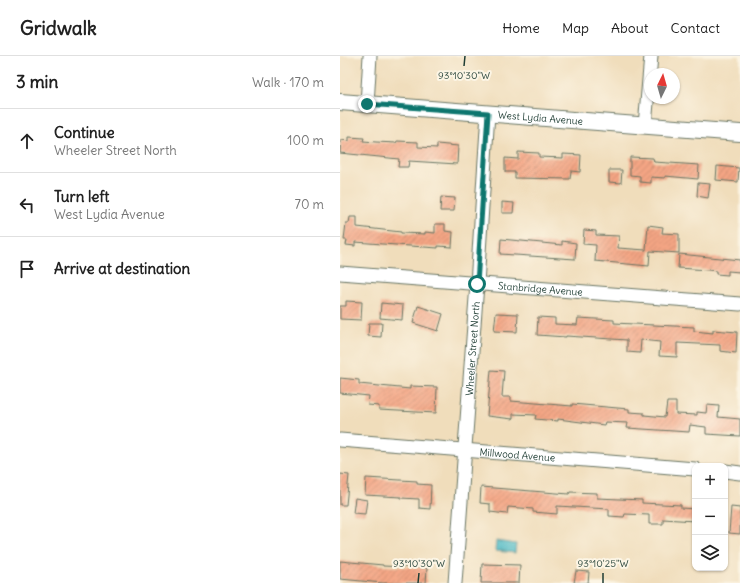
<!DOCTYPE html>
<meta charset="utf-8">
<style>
body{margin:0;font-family:Delius,sans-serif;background:#f6f6f6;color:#222}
.controls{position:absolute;right:12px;bottom:12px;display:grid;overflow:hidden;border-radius:8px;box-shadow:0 1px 3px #0004}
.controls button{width:36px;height:36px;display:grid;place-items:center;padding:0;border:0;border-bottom:1px solid #e0e0e0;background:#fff;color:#222;font:20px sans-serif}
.compass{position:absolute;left:304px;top:12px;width:36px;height:36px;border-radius:50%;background:#fff;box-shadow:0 1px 3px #0004;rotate:5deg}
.stop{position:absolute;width:12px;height:12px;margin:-9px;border:3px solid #0f766e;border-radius:50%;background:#fff}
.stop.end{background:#0f766e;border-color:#fff;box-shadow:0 1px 4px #0008}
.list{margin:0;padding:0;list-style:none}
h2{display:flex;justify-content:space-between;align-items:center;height:52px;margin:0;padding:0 16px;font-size:17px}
h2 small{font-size:13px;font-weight:400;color:#767676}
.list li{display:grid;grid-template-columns:26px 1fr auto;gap:12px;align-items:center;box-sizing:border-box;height:64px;padding:0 16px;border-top:1px solid #e0e0e0}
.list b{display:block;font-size:15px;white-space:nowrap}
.list p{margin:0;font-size:13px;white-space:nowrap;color:#767676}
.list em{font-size:13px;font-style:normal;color:#767676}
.icon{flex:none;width:22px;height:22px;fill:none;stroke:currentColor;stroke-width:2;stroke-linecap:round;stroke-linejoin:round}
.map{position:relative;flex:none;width:400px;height:527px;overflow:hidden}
header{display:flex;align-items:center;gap:24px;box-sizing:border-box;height:56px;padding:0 20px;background:#fff;border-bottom:1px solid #e0e0e0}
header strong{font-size:19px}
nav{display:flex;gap:22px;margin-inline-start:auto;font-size:14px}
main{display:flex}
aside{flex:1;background:#fff}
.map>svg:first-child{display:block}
</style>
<header>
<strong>Gridwalk</strong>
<nav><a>Home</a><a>Map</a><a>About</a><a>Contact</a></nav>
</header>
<main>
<aside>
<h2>3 min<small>Walk · 170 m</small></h2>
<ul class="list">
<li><svg class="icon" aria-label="ahead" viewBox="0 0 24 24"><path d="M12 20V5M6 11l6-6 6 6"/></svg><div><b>Continue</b><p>Wheeler Street North</p></div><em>100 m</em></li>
<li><svg class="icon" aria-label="left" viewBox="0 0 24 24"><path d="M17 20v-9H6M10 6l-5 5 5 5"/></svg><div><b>Turn left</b><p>West Lydia Avenue</p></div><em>70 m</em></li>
<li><svg class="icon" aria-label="arrive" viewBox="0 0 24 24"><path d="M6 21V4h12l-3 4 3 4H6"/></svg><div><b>Arrive at destination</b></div></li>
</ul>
</aside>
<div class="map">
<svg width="400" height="527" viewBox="0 0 400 527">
<defs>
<pattern id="water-ripples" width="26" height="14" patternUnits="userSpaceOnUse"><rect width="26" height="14" fill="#4dbac6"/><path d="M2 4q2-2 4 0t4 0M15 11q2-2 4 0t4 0" fill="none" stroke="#3f98a2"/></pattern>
<pattern id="building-hatch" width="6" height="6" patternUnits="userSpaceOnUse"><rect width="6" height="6" fill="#f4a584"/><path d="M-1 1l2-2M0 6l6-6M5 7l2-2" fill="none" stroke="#c5886d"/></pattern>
</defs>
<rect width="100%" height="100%" fill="#fcf5e5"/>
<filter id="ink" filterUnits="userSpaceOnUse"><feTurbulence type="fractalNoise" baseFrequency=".025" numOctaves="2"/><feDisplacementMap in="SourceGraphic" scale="8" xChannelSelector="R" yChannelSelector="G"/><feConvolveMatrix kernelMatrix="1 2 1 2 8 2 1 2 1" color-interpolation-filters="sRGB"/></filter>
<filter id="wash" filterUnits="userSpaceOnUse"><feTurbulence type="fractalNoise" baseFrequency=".012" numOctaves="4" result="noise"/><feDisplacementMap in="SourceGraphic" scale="16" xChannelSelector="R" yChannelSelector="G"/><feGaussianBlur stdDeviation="0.9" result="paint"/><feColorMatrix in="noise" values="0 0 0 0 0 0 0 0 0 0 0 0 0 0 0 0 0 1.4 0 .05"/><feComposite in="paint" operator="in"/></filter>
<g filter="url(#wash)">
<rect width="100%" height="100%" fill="#f0ddbb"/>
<path fill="url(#water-ripples)" stroke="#367c7d" d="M 156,485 L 176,488 L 175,497 L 155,495 Z"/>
<g id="blocks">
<path fill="url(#building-hatch)" d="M 9,81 L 24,82 L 23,85 L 36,86 L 56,87 L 57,85 L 78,86 L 78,91 L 97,92 L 97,88 L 118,90 L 117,108 L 69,105 L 68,111 L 58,111 L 59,103 L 0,97 L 1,84 L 9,85 Z
M 178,96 L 199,97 L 199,101 L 223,102 L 223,98 L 241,99 L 240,116 L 231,115 L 230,123 L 175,122 L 175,116 L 165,116 L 165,102 L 178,103 Z
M 290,101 L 313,102 L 314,106 L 359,109 L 358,123 L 325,120 L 325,122 L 311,121 L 311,127 L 300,126 L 300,120 L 290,119 Z
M 377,110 L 399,112 L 398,126 L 376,124 Z
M 269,114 L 282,114 L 281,127 L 269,126 Z
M 358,127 L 370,128 L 368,142 L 357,140 Z
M 101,141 L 115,142 L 114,155 L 100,155 Z
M 162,146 L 174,147 L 173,157 L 162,157 Z
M 10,161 L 17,161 L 17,171 L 61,176 L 61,177 L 85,178 L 85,176 L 95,177 L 95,168 L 105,168 L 105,175 L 113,176 L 112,191 L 98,190 L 98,192 L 15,186 L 15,190 L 6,189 L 7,184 L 4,184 L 6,167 L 9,167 Z
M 308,169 L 323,171 L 322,177 L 339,178 L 339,197 L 310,195 L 309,210 L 255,205 L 256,189 L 243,188 L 244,174 L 256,175 L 256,179 L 279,180 L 278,192 L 306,194 Z
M 161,183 L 222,189 L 222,185 L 236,187 L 235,203 L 160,198 Z
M 339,198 L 400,204 L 400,216 L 388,215 L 388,219 L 376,218 L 376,215 L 368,214 L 338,212 Z
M 6,245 L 22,246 L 21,264 L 0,263 L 0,250 L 6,250 Z
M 41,247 L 63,249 L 62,264 L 40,262 Z
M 78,250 L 103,258 L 98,275 L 73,267 Z
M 156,257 L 178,258 L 177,276 L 154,275 Z
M 198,261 L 215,262 L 215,268 L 237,269 L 238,262 L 274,264 L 274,267 L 354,271 L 354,275 L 373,277 L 373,274 L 397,276 L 396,297 L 380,295 L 380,289 L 337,287 L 337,301 L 319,300 L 320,286 L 301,284 L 300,297 L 287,296 L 287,284 L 226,280 L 226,281 L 197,279 Z
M 29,267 L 42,267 L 41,281 L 28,280 Z
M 151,314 L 164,315 L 162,341 L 171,341 L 171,345 L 232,350 L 232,348 L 289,353 L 289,356 L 304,357 L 304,359 L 325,361 L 327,346 L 336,346 L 336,358 L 357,359 L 357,356 L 366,357 L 367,349 L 379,350 L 378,361 L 400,363 L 400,380 L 366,378 L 366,371 L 350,369 L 349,376 L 287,372 L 288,367 L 265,366 L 264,369 L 218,363 L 218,365 L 195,363 L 196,359 L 173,358 L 173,363 L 147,360 Z
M 0,322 L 19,324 L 19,328 L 70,333 L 70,330 L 97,331 L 96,357 L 39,354 L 39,350 L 28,349 L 29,340 L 0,337 Z
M 0,418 L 9,419 L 6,449 L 0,449 Z
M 26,422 L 77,425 L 77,428 L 91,429 L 90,453 L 79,452 L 79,443 L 61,442 L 61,441 L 25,439 Z
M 141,431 L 229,438 L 230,436 L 257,437 L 257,442 L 302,444 L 302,447 L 341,449 L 341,452 L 355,453 L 355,465 L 323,463 L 323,468 L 309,468 L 309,459 L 285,458 L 284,461 L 269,460 L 269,453 L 217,450 L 217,458 L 193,456 L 193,453 L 168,451 L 167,458 L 150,456 L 150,448 L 140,447 Z
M 15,442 L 27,444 L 25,458 L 13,457 Z
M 391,451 L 400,452 L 400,478 L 389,477 Z
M 0,505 L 43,509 L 43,510 L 87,512 L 86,527 L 43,527 L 0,523 Z
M 142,508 L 180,509 L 179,527 L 141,527 Z
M 236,515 L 249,516 L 248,527 L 234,527 Z"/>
</g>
</g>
<g filter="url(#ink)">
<use href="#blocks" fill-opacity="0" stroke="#687563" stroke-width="1"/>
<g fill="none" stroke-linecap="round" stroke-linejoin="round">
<defs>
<g id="minor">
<path d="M 27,48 L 30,0"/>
<path d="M 305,70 L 311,0"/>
<path id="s1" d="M 0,217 L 400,248"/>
<path id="s2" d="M 0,384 L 355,413"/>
<path d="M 385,415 L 400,417"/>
<path id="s3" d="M 115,527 L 137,228 L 148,57"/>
</g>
<g id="tertiary">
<path id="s4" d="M 0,46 L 400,77"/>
</g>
</defs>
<use href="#minor" stroke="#687563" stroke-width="15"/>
<use href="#tertiary" stroke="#687563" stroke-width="18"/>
<use href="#minor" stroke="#fff" stroke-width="13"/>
<use href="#tertiary" stroke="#fff" stroke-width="16"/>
</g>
</g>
<g fill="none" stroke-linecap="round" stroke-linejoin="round" filter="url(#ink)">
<path stroke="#0f766e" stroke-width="5" d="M 27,48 L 148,57 L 137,228"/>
</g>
<path fill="none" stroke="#1f3d34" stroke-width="1.5" d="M 124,10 L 125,0M 78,527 L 79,517M 263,527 L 263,517"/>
<g text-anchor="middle" stroke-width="4" stroke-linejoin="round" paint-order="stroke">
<g font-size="10" fill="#1f3d34" stroke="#fcf5e5">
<text dy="4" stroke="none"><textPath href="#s4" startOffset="201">West Lydia Avenue</textPath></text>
<text dy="4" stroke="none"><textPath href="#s1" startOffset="201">Stanbridge Avenue</textPath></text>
<text dy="4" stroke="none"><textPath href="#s3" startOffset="235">Wheeler Street North</textPath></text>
<text dy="4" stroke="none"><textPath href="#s2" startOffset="178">Millwood Avenue</textPath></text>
</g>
</g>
<g font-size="10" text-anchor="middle" fill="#1f3d34" stroke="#fcf5e5" stroke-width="4" stroke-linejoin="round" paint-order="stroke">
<text x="124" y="23">93°10'30"W</text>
<text x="79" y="511">93°10'30"W</text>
<text x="263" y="511">93°10'25"W</text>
</g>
</svg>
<div class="controls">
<button>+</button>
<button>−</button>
<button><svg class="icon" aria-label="layers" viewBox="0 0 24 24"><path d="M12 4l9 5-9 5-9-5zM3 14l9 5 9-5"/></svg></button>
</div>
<svg class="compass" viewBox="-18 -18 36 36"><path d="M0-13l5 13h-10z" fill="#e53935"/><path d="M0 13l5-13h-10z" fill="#767676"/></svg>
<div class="stop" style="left:137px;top:228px"></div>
<div class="stop end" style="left:27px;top:48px"></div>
</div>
</main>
